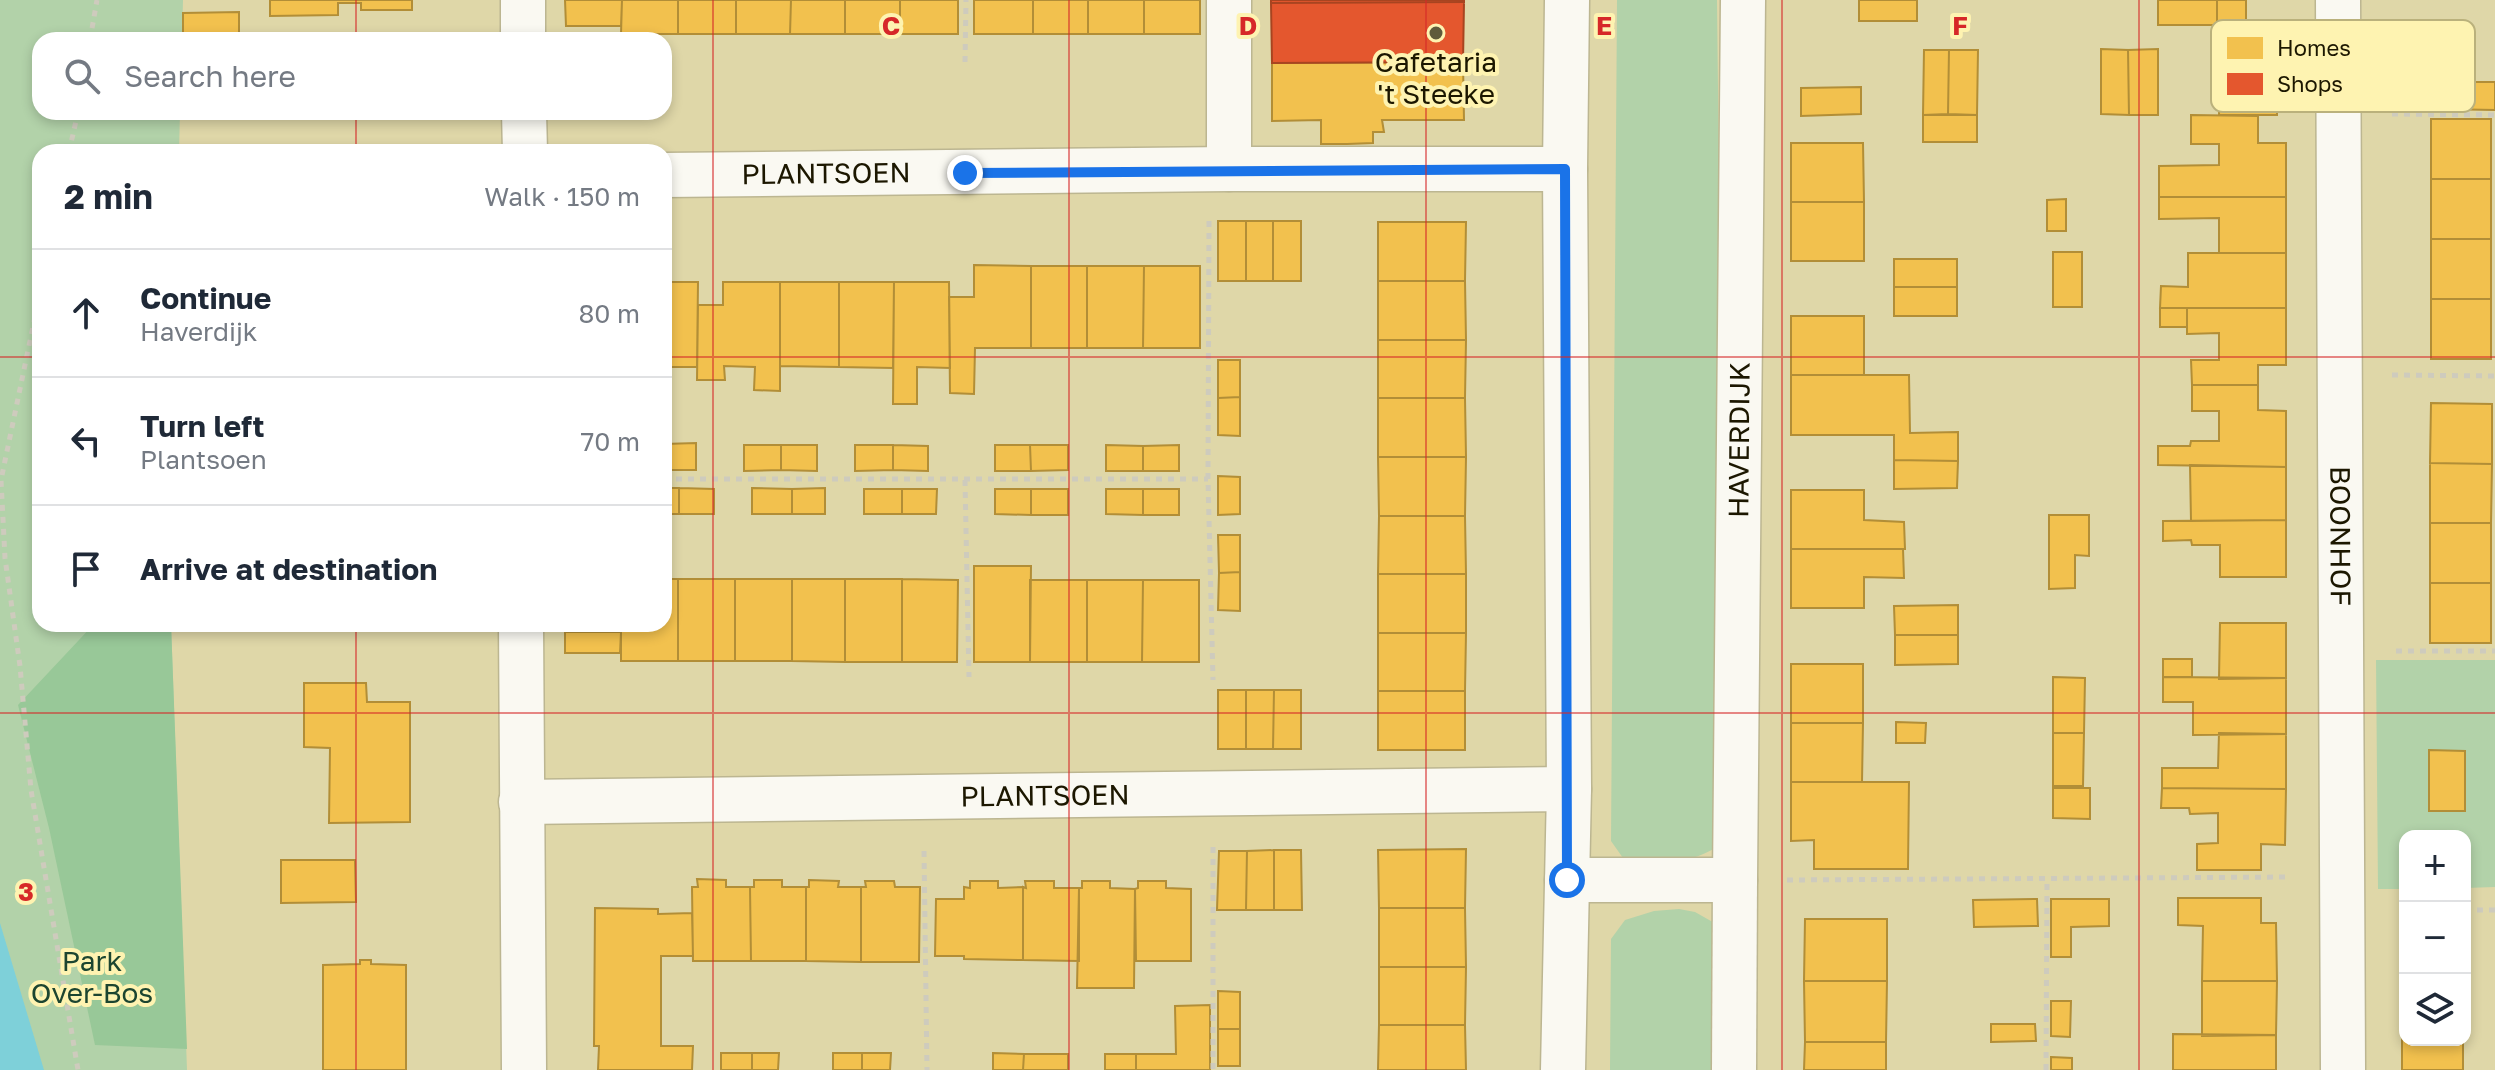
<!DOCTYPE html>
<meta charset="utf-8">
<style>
body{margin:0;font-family:"Golos Text",sans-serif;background:#f6f6f7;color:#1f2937}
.controls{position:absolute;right:24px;bottom:24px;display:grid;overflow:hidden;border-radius:16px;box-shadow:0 4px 12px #0003}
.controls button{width:72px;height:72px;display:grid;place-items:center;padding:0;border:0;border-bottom:2px solid #e0e1e3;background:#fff;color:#1f2937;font:40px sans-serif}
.stop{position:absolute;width:24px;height:24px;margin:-18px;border:6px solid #1a73e8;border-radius:50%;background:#fff}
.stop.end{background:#1a73e8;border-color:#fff;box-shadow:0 2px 8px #0008}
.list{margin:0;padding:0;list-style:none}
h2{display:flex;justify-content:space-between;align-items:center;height:104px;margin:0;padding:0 32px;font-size:34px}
h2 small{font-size:26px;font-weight:400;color:#747a83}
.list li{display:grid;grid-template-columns:52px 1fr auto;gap:24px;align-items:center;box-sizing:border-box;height:128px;padding:0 32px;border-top:2px solid #e0e1e3}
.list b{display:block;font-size:30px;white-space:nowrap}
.list p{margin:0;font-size:26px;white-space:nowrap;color:#747a83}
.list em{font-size:26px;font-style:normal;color:#747a83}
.icon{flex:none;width:44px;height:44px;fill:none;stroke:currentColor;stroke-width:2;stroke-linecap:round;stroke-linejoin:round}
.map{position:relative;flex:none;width:2495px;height:1070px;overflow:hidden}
.search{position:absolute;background:#fff;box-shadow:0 4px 12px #0003;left:32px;top:32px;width:640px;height:88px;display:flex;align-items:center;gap:20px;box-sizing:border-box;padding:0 28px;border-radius:24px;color:#747a83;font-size:30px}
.panel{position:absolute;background:#fff;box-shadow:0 4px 12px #0003;left:32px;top:144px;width:640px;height:488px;border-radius:24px}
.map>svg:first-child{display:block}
</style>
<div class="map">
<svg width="2495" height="1070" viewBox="0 0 2495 1070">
<rect width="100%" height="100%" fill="#dfd7a8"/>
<path fill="#b2d2a9" d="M 0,0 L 183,0 L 182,40 L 40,40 L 40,112 L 180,112 L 179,152 L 40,152 L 40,624 L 171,624 L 187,1070 L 0,1070 Z
M 1617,0 L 1717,0 L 1722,441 L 1718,846 C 1686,867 1659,862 1623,858 L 1611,841 Z
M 2376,660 L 2495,660 L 2495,887 L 2465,888 L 2465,836 L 2405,836 L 2405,889 L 2378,889 Z
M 1679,909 L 1695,912 L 1718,925 L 1719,1070 L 1610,1070 L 1611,939 L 1625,920 L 1654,911 Z"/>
<path fill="#98c898" d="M 94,624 L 171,624 L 187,1049 L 95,1045 L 49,828 L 18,705 Z"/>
<path fill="#7ed0d9" d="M 0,923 L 44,1070 L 0,1070 Z"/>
<path fill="#f2c14e" stroke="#b28e37" stroke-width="2" d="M 270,0 L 412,0 L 412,10 L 361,10 L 361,3 L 338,3 L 338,15 L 270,16 Z
M 565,0 L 622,0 L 621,26 L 566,26 Z
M 622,0 L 678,0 L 678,34 L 621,34 Z
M 678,0 L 736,0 L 736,34 L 678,34 Z
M 736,0 L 791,0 L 790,34 L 736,34 Z
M 791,0 L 845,0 L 845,34 L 790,34 Z
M 845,0 L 900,0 L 900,34 L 845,34 Z
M 900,0 L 958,0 L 958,34 L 900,34 Z
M 974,0 L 1033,0 L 1033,34 L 974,34 Z
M 1033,0 L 1088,0 L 1088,34 L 1033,34 Z
M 1088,0 L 1144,0 L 1144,34 L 1088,34 Z
M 1144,0 L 1200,0 L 1200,34 L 1144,34 Z
M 1859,0 L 1917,0 L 1917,21 L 1859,21 Z
M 2158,0 L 2217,0 L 2217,25 L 2158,25 Z
M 2217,0 L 2246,0 L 2246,25 L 2217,25 Z
M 239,12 L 239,40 L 183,40 L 183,13 Z
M 2101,49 L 2128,50 L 2129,115 L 2101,114 Z
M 2158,49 L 2158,115 L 2129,115 L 2128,50 Z
M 1924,50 L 1949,50 L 1948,114 L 1923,115 Z
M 1949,50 L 1978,50 L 1977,115 L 1948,114 Z
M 1463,62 L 1464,120 L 1382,120 L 1384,132 L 1373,132 L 1373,143 L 1347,144 L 1321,144 L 1321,120 L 1272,121 L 1272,63 Z
M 2440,82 L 2495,82 L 2495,110 L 2440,109 Z
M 2220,86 L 2277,86 L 2277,115 L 2219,115 Z
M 1861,87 L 1861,114 L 1801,116 L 1801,88 Z
M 1923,115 L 1977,115 L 1977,142 L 1923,142 Z
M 2191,115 L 2258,116 L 2258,143 L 2286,143 L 2286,197 L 2159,197 L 2159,166 L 2219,165 L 2219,144 L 2191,144 Z
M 2431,119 L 2491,119 L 2491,179 L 2431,179 Z
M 1791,143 L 1863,143 L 1864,202 L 1791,202 Z
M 2431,179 L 2491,179 L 2491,239 L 2431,239 Z
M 2159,197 L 2286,197 L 2286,253 L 2219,253 L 2219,218 L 2159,219 Z
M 2066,199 L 2066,231 L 2047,231 L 2047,200 Z
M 1791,202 L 1864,202 L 1864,261 L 1791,261 Z
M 1218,221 L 1246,221 L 1246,281 L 1218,281 Z
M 1246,221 L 1273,221 L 1273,281 L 1246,281 Z
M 1273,221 L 1301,221 L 1301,281 L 1273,281 Z
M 1378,222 L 1466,222 L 1465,281 L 1378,281 Z
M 2431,239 L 2491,239 L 2491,299 L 2431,299 Z
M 2053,252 L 2082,252 L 2082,307 L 2053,307 Z
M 2188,253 L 2286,253 L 2286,308 L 2160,308 L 2161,286 L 2188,287 Z
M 1894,259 L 1957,259 L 1957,287 L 1894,287 Z
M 974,265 L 1031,266 L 1031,348 L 975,348 L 974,394 L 950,393 L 949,297 L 974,297 Z
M 1031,266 L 1087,266 L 1087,348 L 1031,348 Z
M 1087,266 L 1144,266 L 1143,348 L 1087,348 Z
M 1144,266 L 1200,266 L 1200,348 L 1143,348 Z
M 1378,281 L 1465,281 L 1466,340 L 1378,340 Z
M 664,282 L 698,282 L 697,367 L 664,367 Z
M 723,282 L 780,282 L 780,391 L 754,390 L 755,367 L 724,366 L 725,380 L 697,380 L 698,305 L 723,305 Z
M 780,282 L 839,282 L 839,367 L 780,366 Z
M 839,282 L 894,282 L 893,368 L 839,367 Z
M 894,282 L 949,282 L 950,368 L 917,367 L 917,404 L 893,404 Z
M 1894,287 L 1957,287 L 1957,316 L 1894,316 Z
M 2431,299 L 2491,299 L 2491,359 L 2431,359 Z
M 2160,308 L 2187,308 L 2187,327 L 2160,327 Z
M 2187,308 L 2286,308 L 2286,365 L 2258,365 L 2258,385 L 2192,385 L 2191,360 L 2219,360 L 2219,333 L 2187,334 Z
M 1791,316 L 1864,316 L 1864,375 L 1791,375 Z
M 1378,340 L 1466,340 L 1465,398 L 1378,398 Z
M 1218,360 L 1240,360 L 1240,397 L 1218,398 Z
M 1791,375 L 1909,375 L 1910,433 L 1958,432 L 1958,461 L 1894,460 L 1894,435 L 1791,435 Z
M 2192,385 L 2258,385 L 2258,410 L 2286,411 L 2286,467 L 2158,465 L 2158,446 L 2190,446 L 2191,441 L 2219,441 L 2219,411 L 2192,411 Z
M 1240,397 L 1240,436 L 1218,435 L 1218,398 Z
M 1378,398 L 1465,398 L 1466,457 L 1378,457 Z
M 2431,403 L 2492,404 L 2492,464 L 2430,463 Z
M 696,443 L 696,470 L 664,470 L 664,444 Z
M 744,445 L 781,445 L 781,470 L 744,471 Z
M 781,445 L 817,445 L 817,471 L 781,470 Z
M 855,445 L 893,445 L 893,470 L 855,471 Z
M 893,445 L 928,446 L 928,471 L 893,470 Z
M 995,445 L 1030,445 L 1031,471 L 995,471 Z
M 1030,445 L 1068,445 L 1068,470 L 1031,471 Z
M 1106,445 L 1143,446 L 1143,471 L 1106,471 Z
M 1179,445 L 1179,471 L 1143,471 L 1143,446 Z
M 1378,457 L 1466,457 L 1465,516 L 1379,516 Z
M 1894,460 L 1958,461 L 1957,488 L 1894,489 Z
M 2430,463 L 2492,464 L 2491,523 L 2430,523 Z
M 2190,465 L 2286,467 L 2286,520 L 2191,521 Z
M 1218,476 L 1240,477 L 1240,514 L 1218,515 Z
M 664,488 L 679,488 L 679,514 L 664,514 Z
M 679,488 L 714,489 L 714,514 L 679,514 Z
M 752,488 L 792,489 L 792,514 L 752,514 Z
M 825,488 L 825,514 L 792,514 L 792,489 Z
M 864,489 L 902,489 L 902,514 L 864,514 Z
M 902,489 L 937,489 L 936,514 L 902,514 Z
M 995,489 L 1031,489 L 1031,515 L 995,514 Z
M 1031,489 L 1068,489 L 1068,515 L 1031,515 Z
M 1106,489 L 1143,489 L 1143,515 L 1106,514 Z
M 1143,489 L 1179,489 L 1179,515 L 1143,515 Z
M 1791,490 L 1864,490 L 1864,520 L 1904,522 L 1905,549 L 1791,549 Z
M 2049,515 L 2089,515 L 2089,556 L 2075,555 L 2075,588 L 2049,589 Z
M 1379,516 L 1465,516 L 1466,574 L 1378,574 Z
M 2286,520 L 2286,577 L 2220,577 L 2220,545 L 2192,545 L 2191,540 L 2163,541 L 2163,521 Z
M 2430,523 L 2491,523 L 2491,583 L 2430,583 Z
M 1218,535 L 1240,535 L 1240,572 L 1219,573 Z
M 1791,549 L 1903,549 L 1904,578 L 1864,577 L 1864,608 L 1791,608 Z
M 974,566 L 1031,566 L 1030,662 L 974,662 Z
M 1240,572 L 1240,611 L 1218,610 L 1219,573 Z
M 1378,574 L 1466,574 L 1466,633 L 1378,633 Z
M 664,579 L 678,579 L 678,661 L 621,661 L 621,624 L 664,624 Z
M 678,579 L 735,579 L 735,661 L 678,661 Z
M 735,579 L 792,579 L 792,661 L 735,661 Z
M 792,579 L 845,579 L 845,662 L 792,661 Z
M 845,579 L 902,579 L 902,662 L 845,662 Z
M 902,579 L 958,580 L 957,662 L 902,662 Z
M 1030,580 L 1087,580 L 1087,662 L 1030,662 Z
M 1087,580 L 1143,580 L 1142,662 L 1087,662 Z
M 1143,580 L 1199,580 L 1199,662 L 1142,662 Z
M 2430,583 L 2491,583 L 2491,643 L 2430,643 Z
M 1958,605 L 1958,635 L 1895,635 L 1894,606 Z
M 2220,623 L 2286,623 L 2286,678 L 2219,679 Z
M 565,624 L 621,624 L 621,632 L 565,632 Z
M 565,632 L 621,632 L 620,653 L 565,653 Z
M 1378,633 L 1466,633 L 1465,691 L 1378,691 Z
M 1895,635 L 1958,635 L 1958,664 L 1895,665 Z
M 2163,659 L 2192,659 L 2192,677 L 2163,677 Z
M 1791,664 L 1863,664 L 1863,723 L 1791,723 Z
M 2053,677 L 2085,678 L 2084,733 L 2053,733 Z
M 2163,677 L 2286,678 L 2286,734 L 2193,735 L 2193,702 L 2163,702 Z
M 304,683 L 366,683 L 367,702 L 410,702 L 410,822 L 329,823 L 330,748 L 304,747 Z
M 1218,690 L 1246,690 L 1246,749 L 1218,749 Z
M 1246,690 L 1274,690 L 1273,749 L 1246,749 Z
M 1274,690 L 1301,690 L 1301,749 L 1273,749 Z
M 1378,691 L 1465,691 L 1465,750 L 1378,750 Z
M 1896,722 L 1926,723 L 1925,743 L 1896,743 Z
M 1791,723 L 1863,723 L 1862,782 L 1791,782 Z
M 2053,733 L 2084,733 L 2083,786 L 2053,786 Z
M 2219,733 L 2286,734 L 2286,789 L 2162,788 L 2162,768 L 2218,768 Z
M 2429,750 L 2465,751 L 2465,811 L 2429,811 Z
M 1791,782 L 1909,782 L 1908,869 L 1814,869 L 1814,840 L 1791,841 Z
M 2053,788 L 2090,788 L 2090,819 L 2053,818 Z
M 2162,788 L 2286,789 L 2285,845 L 2261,844 L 2261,870 L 2197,870 L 2197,844 L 2218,843 L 2218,813 L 2190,814 L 2189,808 L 2161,808 Z
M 1466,849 L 1465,908 L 1379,908 L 1378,850 Z
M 1274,850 L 1274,910 L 1246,910 L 1247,851 Z
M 1274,850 L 1301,850 L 1302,910 L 1274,910 Z
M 1219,851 L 1247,851 L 1246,910 L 1217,910 Z
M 281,860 L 355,860 L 356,902 L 281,903 Z
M 697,879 L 726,880 L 726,887 L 750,887 L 751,961 L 693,961 L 692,887 L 698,887 Z
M 754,880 L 782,880 L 782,887 L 806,887 L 806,961 L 751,961 L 750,887 L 754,887 Z
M 809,880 L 839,881 L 838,887 L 861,887 L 861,962 L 806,961 L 806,887 L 809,887 Z
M 865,881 L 894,881 L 895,887 L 920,887 L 919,962 L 861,962 L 861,887 L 866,887 Z
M 970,881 L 998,881 L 998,888 L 1023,887 L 1023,960 L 964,959 L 964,956 L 935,956 L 936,899 L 964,899 L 964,887 L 970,888 Z
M 1025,881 L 1054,881 L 1054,888 L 1079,888 L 1079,961 L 1023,960 L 1023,887 L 1026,888 Z
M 1082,881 L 1110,881 L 1110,888 L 1135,889 L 1134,988 L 1077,988 L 1079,888 L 1082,888 Z
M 1138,881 L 1166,881 L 1166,888 L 1191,889 L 1191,961 L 1136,961 L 1135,889 L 1138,888 Z
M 2178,898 L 2261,898 L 2261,923 L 2276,923 L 2277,981 L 2202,981 L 2203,926 L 2178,925 Z
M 2037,899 L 2038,926 L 1974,927 L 1973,900 Z
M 2051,899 L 2109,899 L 2109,926 L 2071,927 L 2071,957 L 2051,957 Z
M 595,908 L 658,909 L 658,914 L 692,913 L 693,956 L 661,956 L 661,1046 L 693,1046 L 692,1070 L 598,1070 L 599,1046 L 594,1046 Z
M 1379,908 L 1465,908 L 1466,967 L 1379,967 Z
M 2402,918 L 2405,918 L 2405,977 L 2402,977 Z
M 1805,919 L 1887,919 L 1887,981 L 1804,981 Z
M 360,960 L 371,960 L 371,964 L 406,965 L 406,1070 L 323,1070 L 323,965 L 360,964 Z
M 1379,967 L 1466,967 L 1465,1025 L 1379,1025 Z
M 2402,977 L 2405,977 L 2405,1037 L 2402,1037 Z
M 1804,981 L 1887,981 L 1886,1042 L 1805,1042 Z
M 2202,981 L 2277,981 L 2276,1035 L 2202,1036 Z
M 1218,991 L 1240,992 L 1240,1029 L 1218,1029 Z
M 2051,1001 L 2071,1001 L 2070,1037 L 2051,1036 Z
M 1210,1005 L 1210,1070 L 1136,1070 L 1136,1054 L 1176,1054 L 1175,1006 Z
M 1991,1024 L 2035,1024 L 2036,1041 L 1991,1042 Z
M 1379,1025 L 1465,1025 L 1466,1070 L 1378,1070 Z
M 1218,1029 L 1240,1029 L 1240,1066 L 1218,1066 Z
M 2173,1034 L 2276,1035 L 2276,1070 L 2173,1070 Z
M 2402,1037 L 2405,1037 L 2405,1040 L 2463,1040 L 2463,1070 L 2402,1070 Z
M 1805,1042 L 1886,1042 L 1886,1070 L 1804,1070 Z
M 721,1053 L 752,1053 L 752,1070 L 721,1070 Z
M 752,1053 L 779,1053 L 778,1070 L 752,1070 Z
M 833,1053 L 862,1053 L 862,1070 L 833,1070 Z
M 862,1053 L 891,1053 L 890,1070 L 862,1070 Z
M 993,1053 L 1024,1054 L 1023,1070 L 993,1070 Z
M 1024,1054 L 1068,1054 L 1068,1070 L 1023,1070 Z
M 1105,1054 L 1136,1054 L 1136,1070 L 1105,1070 Z
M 2051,1057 L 2072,1058 L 2072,1070 L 2051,1070 Z"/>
<path fill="#e4572e" stroke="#a84420" stroke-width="2" d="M 1271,0 L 1464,0 L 1464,2 L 1271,3 Z
M 1464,2 L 1463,62 L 1272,63 L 1271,3 Z"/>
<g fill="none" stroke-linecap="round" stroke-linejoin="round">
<defs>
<g id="minor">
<path d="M 523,0 L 523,40"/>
<path id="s1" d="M 2338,0 L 2343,1070"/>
<path d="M 524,112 L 525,152"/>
<path d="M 1229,169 L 1229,0"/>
<path id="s2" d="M 664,175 L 1229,169 L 1565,169"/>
<path d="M 521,624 L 524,1070"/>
<path id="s3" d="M 521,802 L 1569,789"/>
<path id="s4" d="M 1567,880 L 1735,880 L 1743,0"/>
<path d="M 1563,1070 L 1569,789 L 1565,169 L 1567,0"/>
<path d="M 1734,1070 L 1735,880"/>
</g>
</defs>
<use href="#minor" stroke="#bcb691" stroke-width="47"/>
<path stroke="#cecbbd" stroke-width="5" stroke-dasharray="6 6" stroke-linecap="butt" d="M 90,40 L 97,0
M 965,62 L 966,0
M 2392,114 L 2495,115
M 69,152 L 78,112
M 1209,221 L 1208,479 L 1213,680
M 40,293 L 1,480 L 5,558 L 20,666 L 31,790 L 78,1070
M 2392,375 L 2495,376
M 664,479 L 1208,479
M 965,480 L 969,677
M 2396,651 L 2495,651
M 1213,847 L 1213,1070
M 924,851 L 927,1070
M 1787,880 L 2289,877
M 2465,910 L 2495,910
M 2046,1070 L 2047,879"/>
<use href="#minor" stroke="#faf9f2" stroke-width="44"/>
</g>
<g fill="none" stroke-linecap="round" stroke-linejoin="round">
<path stroke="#1a73e8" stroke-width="10" d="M 965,173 L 1565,169 L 1567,880"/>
</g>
<path fill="none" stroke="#d62828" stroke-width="2" stroke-opacity="0.55" d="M 356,0 L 356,40M 713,0 L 713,1070M 1069,0 L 1069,1070M 1426,0 L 1426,1070M 1782,0 L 1782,1070M 2139,0 L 2139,1070M 356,112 L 356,152M 0,357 L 40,357M 664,357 L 2495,357M 356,624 L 356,1070M 0,713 L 2495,713"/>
<circle fill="#605a3b" stroke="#fef3b1" stroke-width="3" cx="1436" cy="33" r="8"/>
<g text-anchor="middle" stroke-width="8" stroke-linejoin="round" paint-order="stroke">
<g font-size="28" fill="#1c1700" stroke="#fef3b1">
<text x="1436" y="72">Cafetaria<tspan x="1436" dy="32">'t Steeke</tspan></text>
</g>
<g font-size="28" fill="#1c1700" stroke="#fef3b1">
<text dy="10" stroke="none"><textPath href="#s2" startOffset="162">PLANTSOEN</textPath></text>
<text dy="10" stroke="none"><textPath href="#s4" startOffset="608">HAVERDIJK</textPath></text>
<text dy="10" stroke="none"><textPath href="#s1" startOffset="536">BOONHOF</textPath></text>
<text dy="10" stroke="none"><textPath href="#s3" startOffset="524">PLANTSOEN</textPath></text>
</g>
<g font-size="28" fill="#1c4530" stroke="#fef3b1">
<text x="92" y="971">Park<tspan x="92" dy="32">Over-Bos</tspan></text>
</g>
</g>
<rect x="2211" y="20" width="264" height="92" rx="12" fill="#fef3b1" stroke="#bab17c" stroke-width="2"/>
<rect x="2227" y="37" width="36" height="22" fill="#f2c14e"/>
<rect x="2227" y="73" width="36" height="22" fill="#e4572e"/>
<g font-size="22" fill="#1c1700">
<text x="2277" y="56">Homes</text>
<text x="2277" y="92">Shops</text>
</g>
<g font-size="26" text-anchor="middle" font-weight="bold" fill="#d62828" stroke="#fef3b1" stroke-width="8" stroke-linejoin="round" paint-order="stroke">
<text x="891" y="35">C</text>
<text x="1248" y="35">D</text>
<text x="1604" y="35">E</text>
<text x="1960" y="35">F</text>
<text x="26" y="901">3</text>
</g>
</svg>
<div class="controls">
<button>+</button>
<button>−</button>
<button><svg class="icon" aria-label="layers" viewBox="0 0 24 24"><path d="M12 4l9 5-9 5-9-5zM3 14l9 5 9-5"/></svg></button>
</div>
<div class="stop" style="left:1567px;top:880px"></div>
<div class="stop end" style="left:965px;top:173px"></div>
<div class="search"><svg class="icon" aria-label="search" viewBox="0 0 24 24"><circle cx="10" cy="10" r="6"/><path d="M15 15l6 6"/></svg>Search here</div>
<section class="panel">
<h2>2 min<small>Walk · 150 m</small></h2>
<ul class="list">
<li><svg class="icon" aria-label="ahead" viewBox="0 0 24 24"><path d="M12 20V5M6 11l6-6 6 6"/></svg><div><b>Continue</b><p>Haverdijk</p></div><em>80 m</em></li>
<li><svg class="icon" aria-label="left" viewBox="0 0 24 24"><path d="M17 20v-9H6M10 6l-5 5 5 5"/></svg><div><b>Turn left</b><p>Plantsoen</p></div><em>70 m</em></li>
<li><svg class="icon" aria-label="arrive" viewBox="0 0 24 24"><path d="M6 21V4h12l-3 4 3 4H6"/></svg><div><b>Arrive at destination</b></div></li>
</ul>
</section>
</div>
